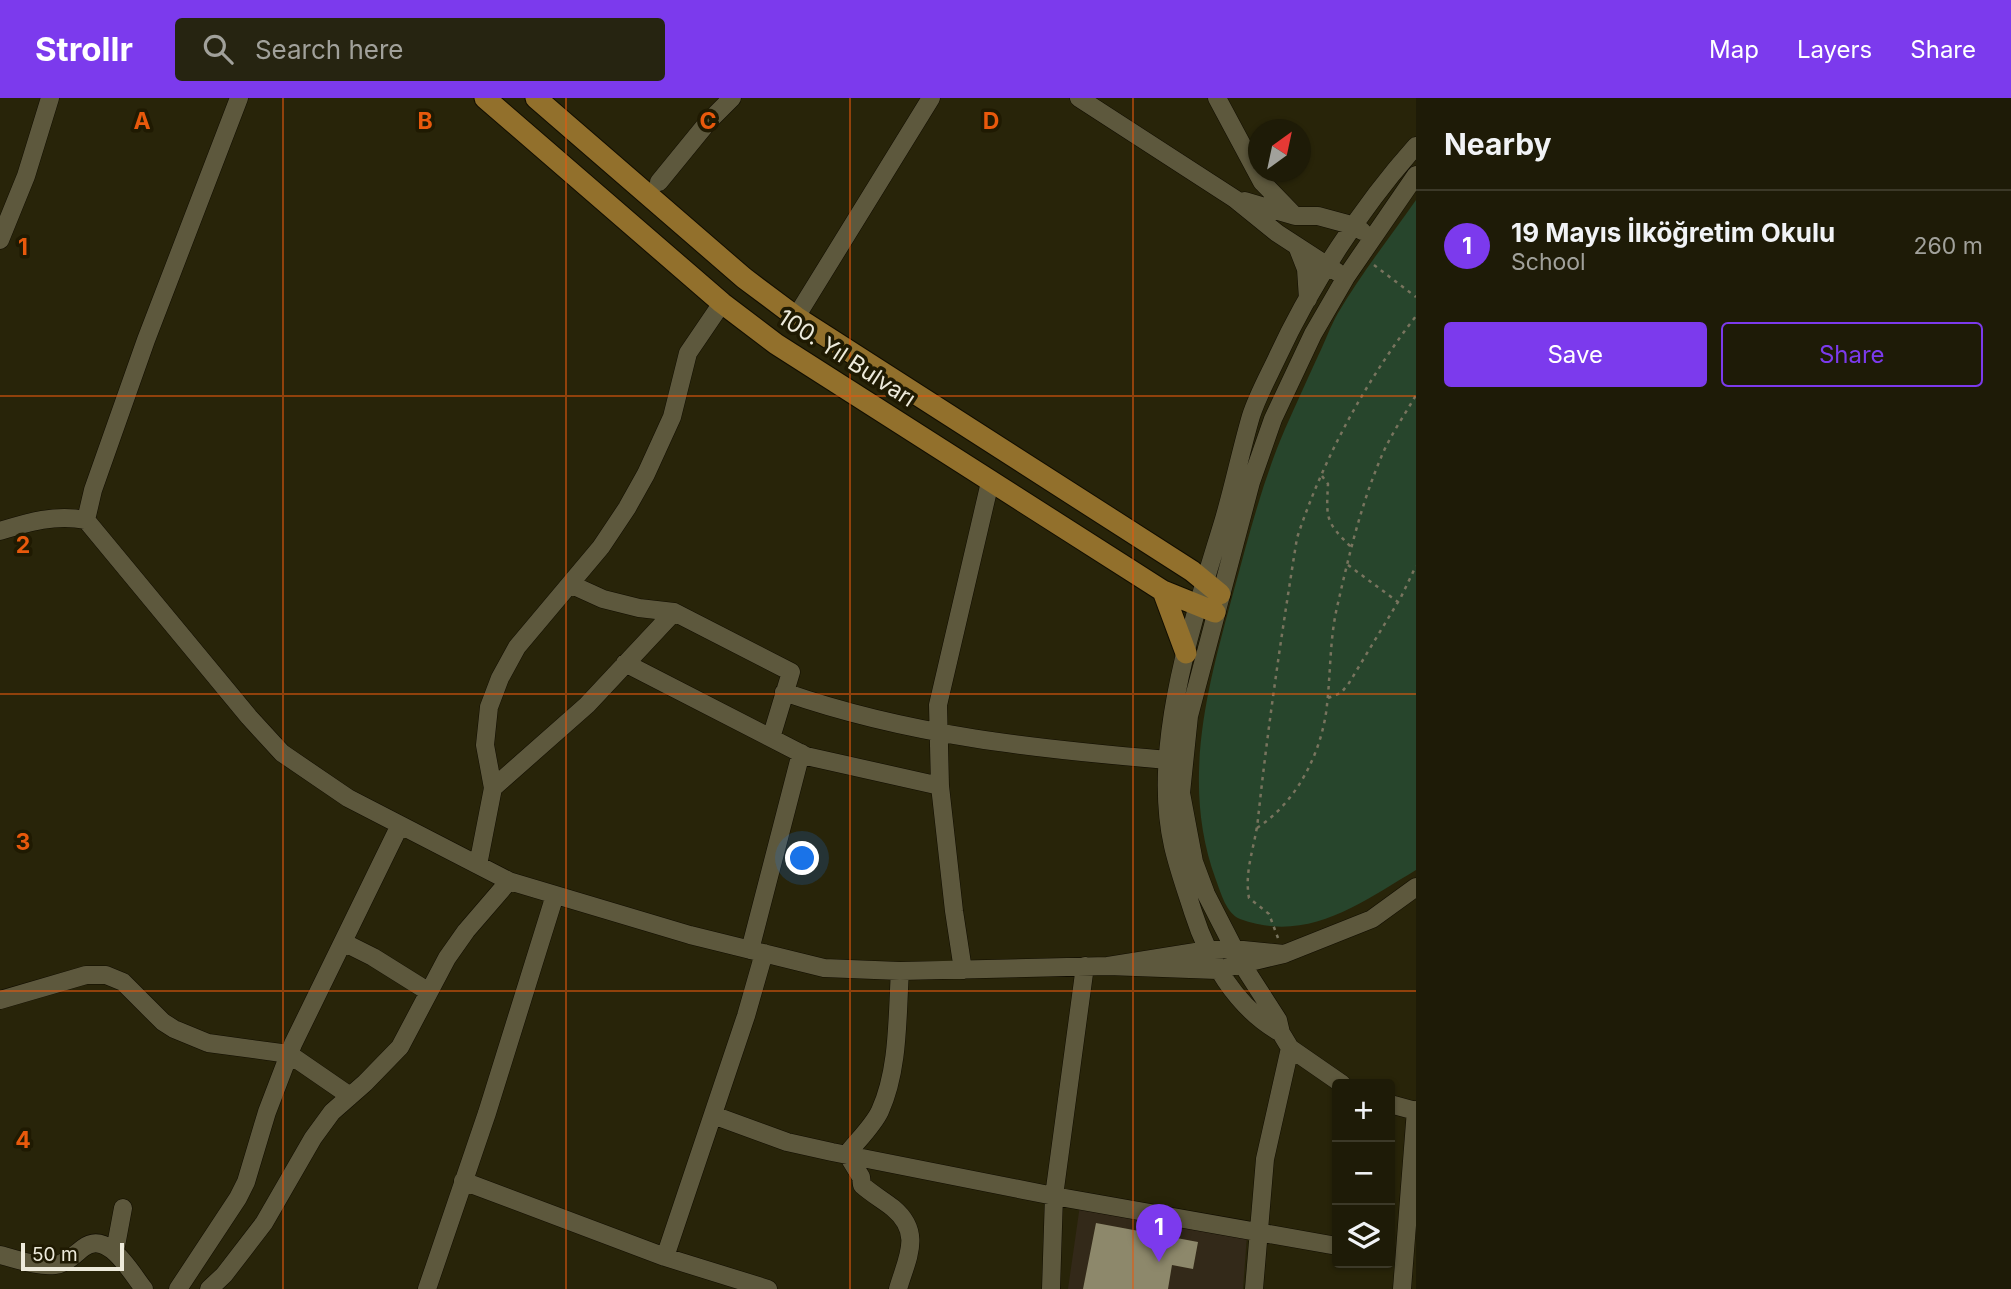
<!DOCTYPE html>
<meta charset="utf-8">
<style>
body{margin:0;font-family:Inter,sans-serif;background:#262411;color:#f1f3f6}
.controls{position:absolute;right:21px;bottom:21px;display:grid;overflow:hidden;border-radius:7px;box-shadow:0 2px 5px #0004}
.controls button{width:63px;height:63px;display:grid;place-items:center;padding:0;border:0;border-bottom:2px solid #3c3928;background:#1e1b07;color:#f1f3f6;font:35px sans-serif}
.compass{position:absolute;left:1248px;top:21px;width:63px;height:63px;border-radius:50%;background:#1e1b07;box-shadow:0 2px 5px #0004;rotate:33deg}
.scale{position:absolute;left:21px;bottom:18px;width:103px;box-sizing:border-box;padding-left:7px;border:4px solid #edeadb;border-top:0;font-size:19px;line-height:24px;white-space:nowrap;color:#edeadb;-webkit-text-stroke:5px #1f1a02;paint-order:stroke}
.you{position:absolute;left:803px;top:761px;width:24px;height:24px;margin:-18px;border:5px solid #fff;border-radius:50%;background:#1a73e8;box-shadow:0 0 0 10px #1a73e833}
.badge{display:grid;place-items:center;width:46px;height:46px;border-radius:50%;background:#7c3aed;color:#fff;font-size:23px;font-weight:700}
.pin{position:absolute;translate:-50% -58px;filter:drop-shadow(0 2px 4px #0008)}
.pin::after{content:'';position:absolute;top:37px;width:24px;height:21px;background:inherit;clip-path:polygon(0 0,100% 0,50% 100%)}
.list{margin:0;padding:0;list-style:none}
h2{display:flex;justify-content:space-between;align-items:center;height:91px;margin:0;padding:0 28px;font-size:30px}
h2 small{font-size:23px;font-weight:400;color:#a1a19b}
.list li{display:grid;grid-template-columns:46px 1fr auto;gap:21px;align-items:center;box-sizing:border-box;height:112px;padding:0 28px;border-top:2px solid #3c3928}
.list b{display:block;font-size:26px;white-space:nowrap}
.list p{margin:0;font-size:23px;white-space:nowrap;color:#a1a19b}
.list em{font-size:23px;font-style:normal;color:#a1a19b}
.actions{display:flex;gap:14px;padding:21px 28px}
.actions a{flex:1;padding:16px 0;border:2px solid #7c3aed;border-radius:7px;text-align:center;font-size:24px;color:#7c3aed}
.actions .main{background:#7c3aed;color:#fff}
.icon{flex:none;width:38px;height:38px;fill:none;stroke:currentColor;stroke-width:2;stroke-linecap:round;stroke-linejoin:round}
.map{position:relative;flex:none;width:1416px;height:1191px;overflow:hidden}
header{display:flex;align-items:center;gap:42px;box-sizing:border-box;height:98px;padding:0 35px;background:#7c3aed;color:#fff}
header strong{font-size:33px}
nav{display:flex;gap:38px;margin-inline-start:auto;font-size:24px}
.search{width:490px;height:63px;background:#262411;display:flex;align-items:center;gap:18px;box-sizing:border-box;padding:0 24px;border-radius:7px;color:#a1a19b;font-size:26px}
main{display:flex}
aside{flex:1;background:#1e1b07}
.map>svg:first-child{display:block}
</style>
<header>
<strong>Strollr</strong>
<div class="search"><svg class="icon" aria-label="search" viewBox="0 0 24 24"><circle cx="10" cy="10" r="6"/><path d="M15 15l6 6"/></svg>Search here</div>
<nav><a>Map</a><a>Layers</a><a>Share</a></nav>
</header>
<main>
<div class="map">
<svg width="1416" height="1191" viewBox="0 0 1416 1191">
<rect width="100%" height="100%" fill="#282409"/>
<path fill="#332919" d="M 1080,1107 L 1247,1137 L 1243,1191 L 1068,1191 Z"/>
<path fill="#27452c" d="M 1416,102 L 1416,772 C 1361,805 1307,846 1240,821 C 1226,815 1221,795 1216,782 C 1180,684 1208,588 1234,492 C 1249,437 1263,382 1285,331 C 1296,306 1307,282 1318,258 C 1325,244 1330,229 1338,215 C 1361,176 1390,139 1416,102 Z"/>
<path fill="#8d886b" d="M 1096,1125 L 1198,1144 L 1193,1171 L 1172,1167 L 1168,1191 L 1083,1191 Z"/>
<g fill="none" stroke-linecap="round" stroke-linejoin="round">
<defs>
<path id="minor" d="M 239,0 L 146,242 L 93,392 L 86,422 L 249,619 L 282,655 L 348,700 L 509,783 L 690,837 L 824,870 L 900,873 L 1108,868
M 1079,0 L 1235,101 L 1277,135 L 1337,174
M 1217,0 L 1262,84 L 1293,116
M 659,84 L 708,24 L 732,0
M 1245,103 L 1295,118 L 1318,118 L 1355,128 L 1362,133
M 0,142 L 26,78 L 50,0
M 1297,148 L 1306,171 L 1308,201
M 796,219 L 931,0
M 0,433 C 29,424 55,416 86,422
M 570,486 L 603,501 L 639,510 L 674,514 L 791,574 L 771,640
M 625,565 L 806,658 L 940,688
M 784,594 C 910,638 1037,651 1168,662
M 493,690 L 587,607 L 674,514
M 478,767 L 493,690 L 485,647 L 489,609 L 500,580 L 517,549 L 601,449 L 627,410 L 646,376 L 672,319 L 688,255 L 722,205
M 343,844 L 373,859 L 429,894
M 1233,851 L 1284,856 L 1217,872 L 1108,868 L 1208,852 Z
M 750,852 L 801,655
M 1284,856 L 1372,821 L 1416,789
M 963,872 L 954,813 L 940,688 L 938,607 L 990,384
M 0,902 L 86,877 L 106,877 L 123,884 L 163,924 L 174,931 L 208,945 L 289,956 L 350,998
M 1281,935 C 1236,910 1208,861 1193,814 C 1186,792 1178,770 1173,748 C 1150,647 1195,517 1224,421 C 1234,387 1241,352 1251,318 C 1257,299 1268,279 1277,260 C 1310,188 1363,107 1416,48
M 1342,986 L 1290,950 L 1281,935 L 1278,922 L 1242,866 L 1206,796 L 1194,764 L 1181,695 L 1189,618 L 1251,384 L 1273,321 L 1313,236 L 1346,179 L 1416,77
M 1390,1006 L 1416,1013
M 713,1017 L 787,1044 L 832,1054 L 1054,1098 L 1337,1148
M 463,1083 L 665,1159 L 768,1191
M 115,1153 L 123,1110
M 0,1157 C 17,1161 37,1169 55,1167 C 66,1166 74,1157 83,1150 C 108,1131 131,1175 144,1191
M 665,1159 L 746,918 L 764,855
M 178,1191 L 238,1100 L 246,1084 L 267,1014 L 293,946 L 400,727
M 209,1191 L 224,1177 L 264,1125 L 313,1040 L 332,1014 L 365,985 L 400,949 L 447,860 L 466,833 L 509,783
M 427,1191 L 487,1015 L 555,797
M 898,1191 C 907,1160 923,1135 893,1110 C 883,1102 872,1096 862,1087 L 861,1079 L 847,1056 C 857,1043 873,1028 880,1013 C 899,971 897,919 900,873
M 1051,1191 L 1054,1098 L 1085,868
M 1254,1191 L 1265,1061 L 1290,950
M 1402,1191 L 1416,1012"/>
<path id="major" d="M 485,0 L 722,205 L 776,246 L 1163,493 L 1215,514
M 536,0 L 744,180 L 796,219 L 1192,473 L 1220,496
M 1163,493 L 1186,555"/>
</defs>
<use href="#minor" stroke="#110d00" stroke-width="19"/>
<use href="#major" stroke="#110d00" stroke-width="23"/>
<path stroke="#78745e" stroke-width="2.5" stroke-dasharray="3.5 5" stroke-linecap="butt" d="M 1374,167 L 1416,199
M 1322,378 L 1328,386 C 1326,422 1326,424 1352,450
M 1348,467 L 1398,504
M 1328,600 L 1341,595 L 1349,585 L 1401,499 L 1416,468
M 1257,730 C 1295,705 1319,660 1326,615 C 1331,579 1329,541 1338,505 C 1349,457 1361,407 1380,362 C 1389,339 1404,318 1416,297
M 1278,840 L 1269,816 L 1249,800 C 1244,772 1255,749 1258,721 C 1268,627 1282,533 1297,440 C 1323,361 1365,284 1416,218"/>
<use href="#minor" stroke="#5d583d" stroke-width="18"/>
<use href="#major" stroke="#92702c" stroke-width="21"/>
</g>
<path fill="none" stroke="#e8590c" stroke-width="2" stroke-opacity="0.55" d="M 283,0 L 283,1191M 566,0 L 566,1191M 850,0 L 850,1191M 1133,0 L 1133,1191M 0,298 L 1416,298M 0,596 L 1416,596M 0,893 L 1416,893"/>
<g text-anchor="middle" stroke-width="7" stroke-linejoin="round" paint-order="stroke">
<g font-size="23" fill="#edeadb" stroke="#1f1a02">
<text transform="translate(847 260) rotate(33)" y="8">100. Yıl Bulvarı</text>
</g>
</g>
<g font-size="23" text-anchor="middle" font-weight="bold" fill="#e8590c" stroke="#1f1a02" stroke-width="7" stroke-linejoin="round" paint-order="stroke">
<text x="142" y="31">A</text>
<text x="425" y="31">B</text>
<text x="708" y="31">C</text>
<text x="991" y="31">D</text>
<text x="23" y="157">1</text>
<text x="23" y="455">2</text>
<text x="23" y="752">3</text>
<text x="23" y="1050">4</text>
</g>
</svg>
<div class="controls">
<button>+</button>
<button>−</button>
<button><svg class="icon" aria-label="layers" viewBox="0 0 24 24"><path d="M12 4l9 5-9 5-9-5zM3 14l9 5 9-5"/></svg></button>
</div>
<svg class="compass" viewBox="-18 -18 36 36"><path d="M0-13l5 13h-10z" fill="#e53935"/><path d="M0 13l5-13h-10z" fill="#a1a19b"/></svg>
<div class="scale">50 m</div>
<div class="you"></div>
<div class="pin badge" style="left:1159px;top:1164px">1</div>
</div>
<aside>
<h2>Nearby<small></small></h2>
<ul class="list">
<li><span class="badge">1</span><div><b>19 Mayıs İlköğretim Okulu</b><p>School</p></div><em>260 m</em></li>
</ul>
<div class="actions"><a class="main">Save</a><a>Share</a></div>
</aside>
</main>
